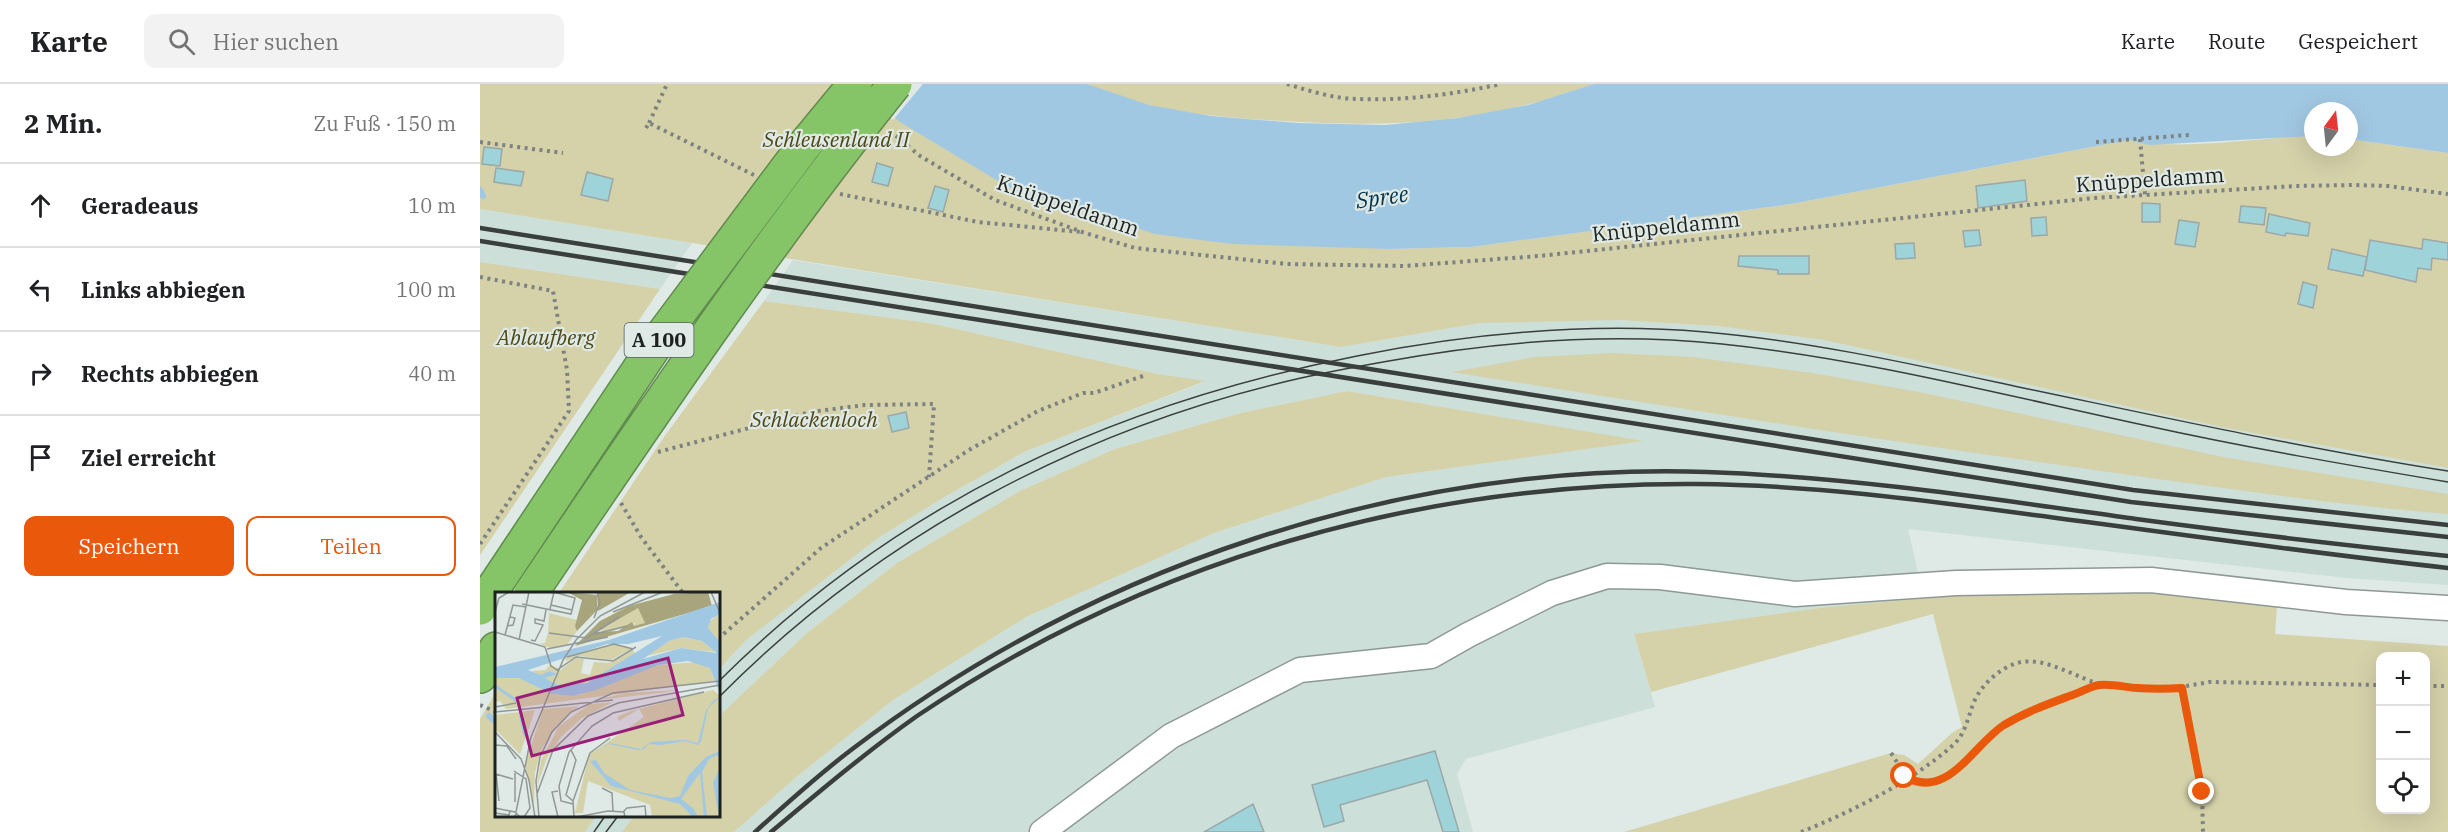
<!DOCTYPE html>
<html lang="de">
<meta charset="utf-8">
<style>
body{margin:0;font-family:"IBM Plex Serif",serif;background:#f2f2f2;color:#202124}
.controls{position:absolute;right:18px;bottom:18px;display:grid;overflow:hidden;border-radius:12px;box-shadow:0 6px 24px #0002}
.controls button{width:54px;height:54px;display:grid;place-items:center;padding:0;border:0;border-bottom:2px solid #e0e0e0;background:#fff;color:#202124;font:30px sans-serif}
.compass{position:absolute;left:1824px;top:18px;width:54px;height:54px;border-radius:50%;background:#fff;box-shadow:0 6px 24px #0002;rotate:15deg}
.stop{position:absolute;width:18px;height:18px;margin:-14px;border:4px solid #ea580c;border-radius:50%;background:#fff}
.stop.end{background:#ea580c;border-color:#fff;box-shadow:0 2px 6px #0008}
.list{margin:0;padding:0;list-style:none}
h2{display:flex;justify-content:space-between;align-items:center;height:78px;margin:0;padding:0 24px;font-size:26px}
h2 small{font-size:20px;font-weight:400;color:#757577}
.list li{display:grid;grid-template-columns:39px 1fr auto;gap:18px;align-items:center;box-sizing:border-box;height:84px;padding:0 24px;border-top:2px solid #e0e0e0}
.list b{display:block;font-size:22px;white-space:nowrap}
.list em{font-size:20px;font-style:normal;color:#757577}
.actions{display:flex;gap:12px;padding:18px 24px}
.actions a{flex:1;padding:14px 0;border:2px solid #ea580c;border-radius:12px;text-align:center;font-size:21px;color:#ea580c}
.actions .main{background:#ea580c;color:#fff}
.icon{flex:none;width:33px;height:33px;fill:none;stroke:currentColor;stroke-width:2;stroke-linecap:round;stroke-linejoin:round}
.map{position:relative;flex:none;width:1968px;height:748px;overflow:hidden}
header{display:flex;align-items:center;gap:36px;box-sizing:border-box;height:84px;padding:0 30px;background:#fff;border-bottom:2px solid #e0e0e0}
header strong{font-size:28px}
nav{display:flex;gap:33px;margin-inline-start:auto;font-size:21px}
.search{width:420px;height:54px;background:#f2f2f2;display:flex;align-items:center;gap:15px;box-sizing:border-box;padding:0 21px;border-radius:12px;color:#757577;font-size:22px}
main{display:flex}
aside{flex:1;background:#fff}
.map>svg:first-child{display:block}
</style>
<header>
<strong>Karte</strong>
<div class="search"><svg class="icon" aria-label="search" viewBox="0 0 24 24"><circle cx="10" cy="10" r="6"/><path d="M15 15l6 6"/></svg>Hier suchen</div>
<nav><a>Karte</a><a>Route</a><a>Gespeichert</a></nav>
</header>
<main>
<aside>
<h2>2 Min.<small>Zu Fuß · 150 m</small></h2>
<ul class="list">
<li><svg class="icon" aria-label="ahead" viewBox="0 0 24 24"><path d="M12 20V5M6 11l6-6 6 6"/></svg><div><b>Geradeaus</b></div><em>10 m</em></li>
<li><svg class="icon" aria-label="left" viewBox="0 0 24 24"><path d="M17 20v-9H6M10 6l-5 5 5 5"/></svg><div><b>Links abbiegen</b></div><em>100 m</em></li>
<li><svg class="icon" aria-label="right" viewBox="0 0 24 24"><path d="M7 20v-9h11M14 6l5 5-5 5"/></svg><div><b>Rechts abbiegen</b></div><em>40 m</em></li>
<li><svg class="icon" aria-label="arrive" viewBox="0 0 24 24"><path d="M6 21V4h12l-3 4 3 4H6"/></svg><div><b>Ziel erreicht</b></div></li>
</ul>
<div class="actions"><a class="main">Speichern</a><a>Teilen</a></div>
</aside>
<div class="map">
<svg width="1968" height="748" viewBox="0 0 1968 748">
<rect width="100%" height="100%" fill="#dfe9e5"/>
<path fill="#ccdfd8" d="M 0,125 L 212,159 L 180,205 L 0,178 Z
M 313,176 L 861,263 L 1000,239 L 1068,236 L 1139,236 L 1237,242 L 1344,256 L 1746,344 L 1968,384 L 1968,501 L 1867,494 L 1428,445 L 1444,515 L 1347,523 L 1154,550 L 1175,623 L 986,675 L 977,690 L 993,748 L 254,748 L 315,694 L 413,616 L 546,533 L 734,449 L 906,393 L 1160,357 L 867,307 L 761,329 L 635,365 L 540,407 L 417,479 L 327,549 L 239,632 L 239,585 L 266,556 L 398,454 L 466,412 L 544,368 L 724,298 L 678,290 L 449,239 L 284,217 Z
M 116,732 L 154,732 L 142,748 L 105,748 Z"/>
<path fill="#d5d1a9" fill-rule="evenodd" d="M 0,0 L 378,0 L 840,161 L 911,165 L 991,163 L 1311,120 L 1649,56 C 1688,65 1745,58 1787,55 C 1802,54 1818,50 1833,52 L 1833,63 L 1869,63 L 1869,55 L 1968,69 L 1968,384 L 1746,344 L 1344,256 L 1237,242 L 1139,236 L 1000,239 L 861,263 L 0,125 Z
M 607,0 L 1114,0 C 1092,7 1071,15 1049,20 C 958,44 864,42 772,35 C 717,31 657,24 607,0 Z
M 0,178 L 180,205 L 0,471 Z
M 284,217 L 449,239 L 678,290 L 725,297 L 544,368 L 466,412 L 398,454 L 266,556 L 239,585 L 238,509 L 79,509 L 184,353 Z
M 1134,269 L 1212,273 L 1332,289 L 1439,308 L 1748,374 L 1968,410 L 1968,430 C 1840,419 1714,400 1587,382 C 1381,353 1177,321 972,288 L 1055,273 Z
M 867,307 L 1163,357 L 906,393 L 734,449 L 546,533 L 413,616 L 315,694 L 254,748 L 142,748 L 154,732 L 238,732 L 239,632 L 327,549 L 417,479 L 540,407 L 635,365 L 761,329 Z
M 1664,507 L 1797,522 L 1795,550 L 1968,562 L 1968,748 L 1144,748 L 1411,669 L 1424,671 L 1438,680 L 1472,649 L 1482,643 L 1453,530 L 1171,608 L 1154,550 L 1347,523 L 1508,509 ZM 1900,572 L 1946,572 L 1946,726 L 1900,726 Z
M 16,608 L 16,732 L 116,732 L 105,748 L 0,748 L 0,635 Z"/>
<path fill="#a1c8e3" d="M 378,0 L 607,0 L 669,21 L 731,32 L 818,39 L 905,41 L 978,34 L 1048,21 L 1114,0 L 1968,0 L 1968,69 L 1869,55 L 1869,27 L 1833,27 L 1833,52 L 1669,61 L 1649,56 L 1311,120 L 991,163 L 911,165 L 752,160 L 675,150 L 528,103 L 420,38 Z"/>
<path fill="#dfe9e5" d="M 375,0 L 443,0 L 413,36 Z"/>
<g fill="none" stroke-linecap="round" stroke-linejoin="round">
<path stroke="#a1c8e3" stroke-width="6" d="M 0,106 L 3,112
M 9,632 L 16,638"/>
</g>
<path fill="#9dd3d9" stroke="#9ca7a8" stroke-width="1.5" d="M 4,63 L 22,65 L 20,82 L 2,80 Z
M 397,79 L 413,84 L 408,102 L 392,98 Z
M 16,84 L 44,88 L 41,102 L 14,98 Z
M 107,88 L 133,95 L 128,117 L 101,111 Z
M 1545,96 L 1547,117 L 1498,124 L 1496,102 Z
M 455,102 L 469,106 L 463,128 L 448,124 Z
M 1662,119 L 1680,120 L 1680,138 L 1662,138 Z
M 1761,122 L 1786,124 L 1784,141 L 1759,138 Z
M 1789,130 L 1830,139 L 1828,152 L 1806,149 L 1805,152 L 1786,148 Z
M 1566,133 L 1567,151 L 1552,152 L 1551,134 Z
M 1699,136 L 1719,139 L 1715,163 L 1695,160 Z
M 1499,146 L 1501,161 L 1485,163 L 1483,147 Z
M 1943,155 L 1968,159 L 1968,176 L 1952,174 L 1951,186 L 1938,184 L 1936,198 L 1885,186 L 1890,156 L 1942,165 Z
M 1434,159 L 1435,174 L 1416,175 L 1415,160 Z
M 1852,165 L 1887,173 L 1883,192 L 1848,185 Z
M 1259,172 L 1329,172 L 1329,190 L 1298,190 L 1298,186 L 1258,182 Z
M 1823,198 L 1837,202 L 1833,224 L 1818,220 Z
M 426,328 L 429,344 L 412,348 L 408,332 Z
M 955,667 L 979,748 L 963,748 L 947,696 L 860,721 L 864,737 L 844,743 L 832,701 Z
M 773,720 L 784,748 L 724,748 Z"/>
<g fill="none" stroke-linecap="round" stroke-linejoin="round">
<defs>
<path id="minor" d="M 562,748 L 691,652 L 820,586 L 951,572 L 988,551 L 1072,509 L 1127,492 L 1180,493 L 1315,510 L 1476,499 L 1671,496 L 1866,518 L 1968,524"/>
<path id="highway" d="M 0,592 L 16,565"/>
</defs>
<use href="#minor" stroke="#8e9894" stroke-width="27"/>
<use href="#highway" stroke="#618b4e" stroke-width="36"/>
<path stroke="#7c8380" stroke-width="4" stroke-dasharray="3 4.5" stroke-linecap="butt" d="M 807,0 C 830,7 855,15 879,15 C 927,17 974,10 1021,0
M 169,39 L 187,0
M 166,44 L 169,39 L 274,91
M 410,47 L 440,72 L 515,116 L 605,149 L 655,164 L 807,180 L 924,182 L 1059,172 L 1614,114 L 1816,102 L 1874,101 L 1908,102 L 1968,110
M 1660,55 L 1665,111
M 0,58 L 83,69
M 1616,58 L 1709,51
M 360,110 L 498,138 L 601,148
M 0,193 L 73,207 L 87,286 L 89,327 L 0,460
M 178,368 L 330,328 L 385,321 L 454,320 L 449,393
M 141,419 L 161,453 L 203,509
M 238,555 L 341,464 L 489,366 L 558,327 L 603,309 L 614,309 L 663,292
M 1946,602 L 1968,602
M 1702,604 L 1722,708 L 1723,748
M 0,621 L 16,628
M 1411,669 C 1423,686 1426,702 1452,699 C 1472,697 1504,658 1520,644 C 1542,627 1571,620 1596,610 C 1606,606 1612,602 1622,601
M 1321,748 C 1371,728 1431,698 1472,662 C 1486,650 1487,635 1494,618 C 1501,601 1520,584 1537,579 C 1566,571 1598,596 1625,601 C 1660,607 1695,605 1729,598 L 1900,601"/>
<use href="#minor" stroke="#fff" stroke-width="24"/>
<use href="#highway" stroke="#86c468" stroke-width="33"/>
<path stroke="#3a3f3d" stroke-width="1.5" d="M 238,598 C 418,418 630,321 877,272 C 992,249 1108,238 1225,248 C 1329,257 1432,280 1534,302 C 1678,332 1822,364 1968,387
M 238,614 C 398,452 600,344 821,294 C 848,288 875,283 903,278 C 1016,257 1128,248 1242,260 C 1386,275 1527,312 1668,342 C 1768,364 1868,381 1968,398
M 114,748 L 125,732
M 126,748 L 138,732"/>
<path stroke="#3a3f3d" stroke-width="4.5" d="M 0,144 L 1653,406 L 1968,441
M 0,157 L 1651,418 L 1968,453
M 275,748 C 306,720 338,691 371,666 C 613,482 922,378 1227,388 C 1371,393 1513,415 1656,435 C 1760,449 1864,461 1968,472
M 291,748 C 339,708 386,668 437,632 C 669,476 939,398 1217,400 C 1330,401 1443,416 1554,431 C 1692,449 1830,469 1968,484"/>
<defs>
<path id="highway-bridge" d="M 51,509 C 168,336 284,163 415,0
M 0,524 L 178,257 L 323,63 L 375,0"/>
</defs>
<use href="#highway-bridge" stroke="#618b4e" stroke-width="36" stroke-linecap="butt"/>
<use href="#highway-bridge" stroke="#86c468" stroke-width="33"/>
</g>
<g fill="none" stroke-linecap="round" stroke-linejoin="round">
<path stroke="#ea580c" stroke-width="8" d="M 1424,692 C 1467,718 1493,661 1524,641 C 1547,627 1571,619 1595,610 C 1604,607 1610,602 1620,601 C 1632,600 1645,603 1657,604 C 1672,605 1687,605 1702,604 L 1722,708"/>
</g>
<g text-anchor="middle" stroke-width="4.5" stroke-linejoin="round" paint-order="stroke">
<rect fill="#dfe9e5" stroke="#575d5a" stroke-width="1.5" x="144.5" y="239" width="69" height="34" rx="4.5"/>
<g font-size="20" font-weight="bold" fill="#1d211f">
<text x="179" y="263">A 100</text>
</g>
<g font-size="21" font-style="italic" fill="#4e4816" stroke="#dfe9e5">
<text x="356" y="63">Schleusenland II</text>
<text x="66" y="261">Ablaufberg</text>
<text x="334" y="343">Schlackenloch</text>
</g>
<g font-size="21" fill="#1d211f" stroke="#dfe9e5">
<text transform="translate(1670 96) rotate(-4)" y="7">Knüppeldamm</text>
<text transform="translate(588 122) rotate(19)" y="7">Knüppeldamm</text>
<text transform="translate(1186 143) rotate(-6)" y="7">Knüppeldamm</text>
</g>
<g font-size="22" font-style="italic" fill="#00334e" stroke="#dfe9e5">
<text transform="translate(902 113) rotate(-8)" y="8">Spree</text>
</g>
</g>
<g transform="translate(15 508)">
<rect width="225" height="225" fill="#dfe9e5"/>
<path d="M 143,16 L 151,31 L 138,35 L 140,31 L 112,41 L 104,37 ZM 54,21 L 82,28 L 82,39 L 72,53 L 56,56 L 45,52 L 50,51 L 53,41 ZM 223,23 L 225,29 L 225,50 L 213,36 L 215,29 ZM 188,45 L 207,49 L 221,60 L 186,56 L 151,64 L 174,49 ZM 120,52 L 137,56 L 116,68 L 84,64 L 71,69 L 70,66 ZM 138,58 L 140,62 L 103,86 L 79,94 L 63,93 L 50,86 L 63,82 L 55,79 L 46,84 L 37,79 L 51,78 L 55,72 L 66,78 L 80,66 L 89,67 L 86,81 L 95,83 L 99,70 L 115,71 ZM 203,70 L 215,76 L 220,89 L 11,117 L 5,109 L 0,110 L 0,86 L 24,86 L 83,103 L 163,73 ZM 184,98 L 165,101 L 102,108 L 130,101 ZM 218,98 L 225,104 L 225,225 L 157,225 L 155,213 L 93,189 L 88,221 L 80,221 L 94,163 L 149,125 L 144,117 L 124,129 L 122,125 L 136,119 ZM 118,110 L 87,126 L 66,145 L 52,166 L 42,194 L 46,168 L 64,134 L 95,112 ZM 84,114 L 62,133 L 47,157 L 40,180 L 39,213 L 30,172 L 48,117 ZM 40,118 L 33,139 L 25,162 L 0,137 L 0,123 Z" fill="#d5d1a9"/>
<path d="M 72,0 L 103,3 L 102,18 L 82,39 L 80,34 L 87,8 ZM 103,0 L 136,0 L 103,19 ZM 213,0 L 217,14 L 80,54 L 105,29 L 134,14 L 179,2 ZM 143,16 L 150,31 L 139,34 L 137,30 L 123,39 L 101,40 Z" fill="#a8a47b" fill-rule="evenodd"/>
<path d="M 225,10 L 225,22 L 216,27 L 213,36 L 225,50 L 225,101 L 215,76 L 193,69 L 163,73 L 101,98 L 77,104 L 55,101 L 24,86 L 0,86 L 0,75 L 114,48 ZM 167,44 L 92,91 L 63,93 L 50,86 L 63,82 L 55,79 L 46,83 L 33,78 L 112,52 L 133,52 ZM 188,45 L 207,49 L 222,61 L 186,56 L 148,67 L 174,49 ZM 225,105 L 213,116 L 206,149 L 203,153 L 190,149 L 166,153 L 154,152 L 149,157 L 143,158 L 114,152 L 97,161 L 115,151 L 146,157 L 156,150 L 190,148 L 203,151 L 211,118 L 219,108 ZM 225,159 L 225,167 L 222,163 L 214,167 L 207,180 L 212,225 L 209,225 L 205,181 L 186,207 L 198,216 L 203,225 L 198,225 L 185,212 L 116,194 L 95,169 L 101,168 L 109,181 L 135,198 L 176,206 L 185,204 L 193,184 L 211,165 ZM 225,175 L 225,225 L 224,225 L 218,191 Z" fill="#a1c8e3" fill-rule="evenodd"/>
<path fill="none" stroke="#a1c8e3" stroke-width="3" d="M 0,94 L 22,109M 25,121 L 30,144"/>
<path fill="none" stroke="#919996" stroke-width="1.5" d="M 216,0 L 225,21M 27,12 L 76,22 L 80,6 L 59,0 L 55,17M 56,13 L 77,18M 0,20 L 4,6 L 14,0M 118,20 L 168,0M 99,26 L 105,10 L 102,0M 12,34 L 18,33 L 20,26 L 15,25M 0,40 L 50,55 L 56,74 L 62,78 L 81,65 L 118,69 L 141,55M 54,41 L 92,46 L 124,25M 100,42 L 132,34M 10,43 L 18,13 L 31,15M 24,48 L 34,0M 36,48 L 40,49 L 48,33 L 40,31 L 40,27 L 49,29 L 51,18M 52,57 L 113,45M 72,65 L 119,52 L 138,57M 0,115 L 21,111M 0,120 L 118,108M 0,140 L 26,167 L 34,188 L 40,225M 0,153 L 12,154 L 21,167M 76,158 L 81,168 L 71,203 L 78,209M 19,179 L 31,187 L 35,216 L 29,225M 20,181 L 20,210M 107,196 L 117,201 L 118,219M 63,199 L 57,200 L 63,225M 42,202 L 58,158 L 93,124 L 123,111 L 225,93M 4,209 L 1,182 L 18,187M 78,212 L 66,209 L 64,194 L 74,160 L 97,134 L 118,121 L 209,100M 0,216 L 20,220 L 25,225M 128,220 L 132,216 L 150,214 L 151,225M 0,221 L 14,223 L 15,219M 20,225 L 36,145 L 68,68 L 81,48 L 105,24 L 150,0M 44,225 L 41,189 L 45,165 L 57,140 L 76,120 L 118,101 L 225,89M 79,225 L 78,209 L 95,161 L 115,146M 82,225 L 113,219 L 129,220 L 130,225"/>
<path fill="#981e78" fill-opacity="0.15" stroke="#981e78" stroke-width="3" d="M 173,66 L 188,123 L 37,164 L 22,106 Z"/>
<rect width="225" height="225" fill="none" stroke="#1d211f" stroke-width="3"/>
</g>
</svg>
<div class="controls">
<button>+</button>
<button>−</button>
<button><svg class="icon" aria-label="locate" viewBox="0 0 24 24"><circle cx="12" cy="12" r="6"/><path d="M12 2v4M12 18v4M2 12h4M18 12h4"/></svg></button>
</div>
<svg class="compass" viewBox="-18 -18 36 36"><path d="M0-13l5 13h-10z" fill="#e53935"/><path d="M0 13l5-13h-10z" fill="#757577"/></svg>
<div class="stop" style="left:1424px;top:692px"></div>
<div class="stop end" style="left:1722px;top:708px"></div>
</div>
</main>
